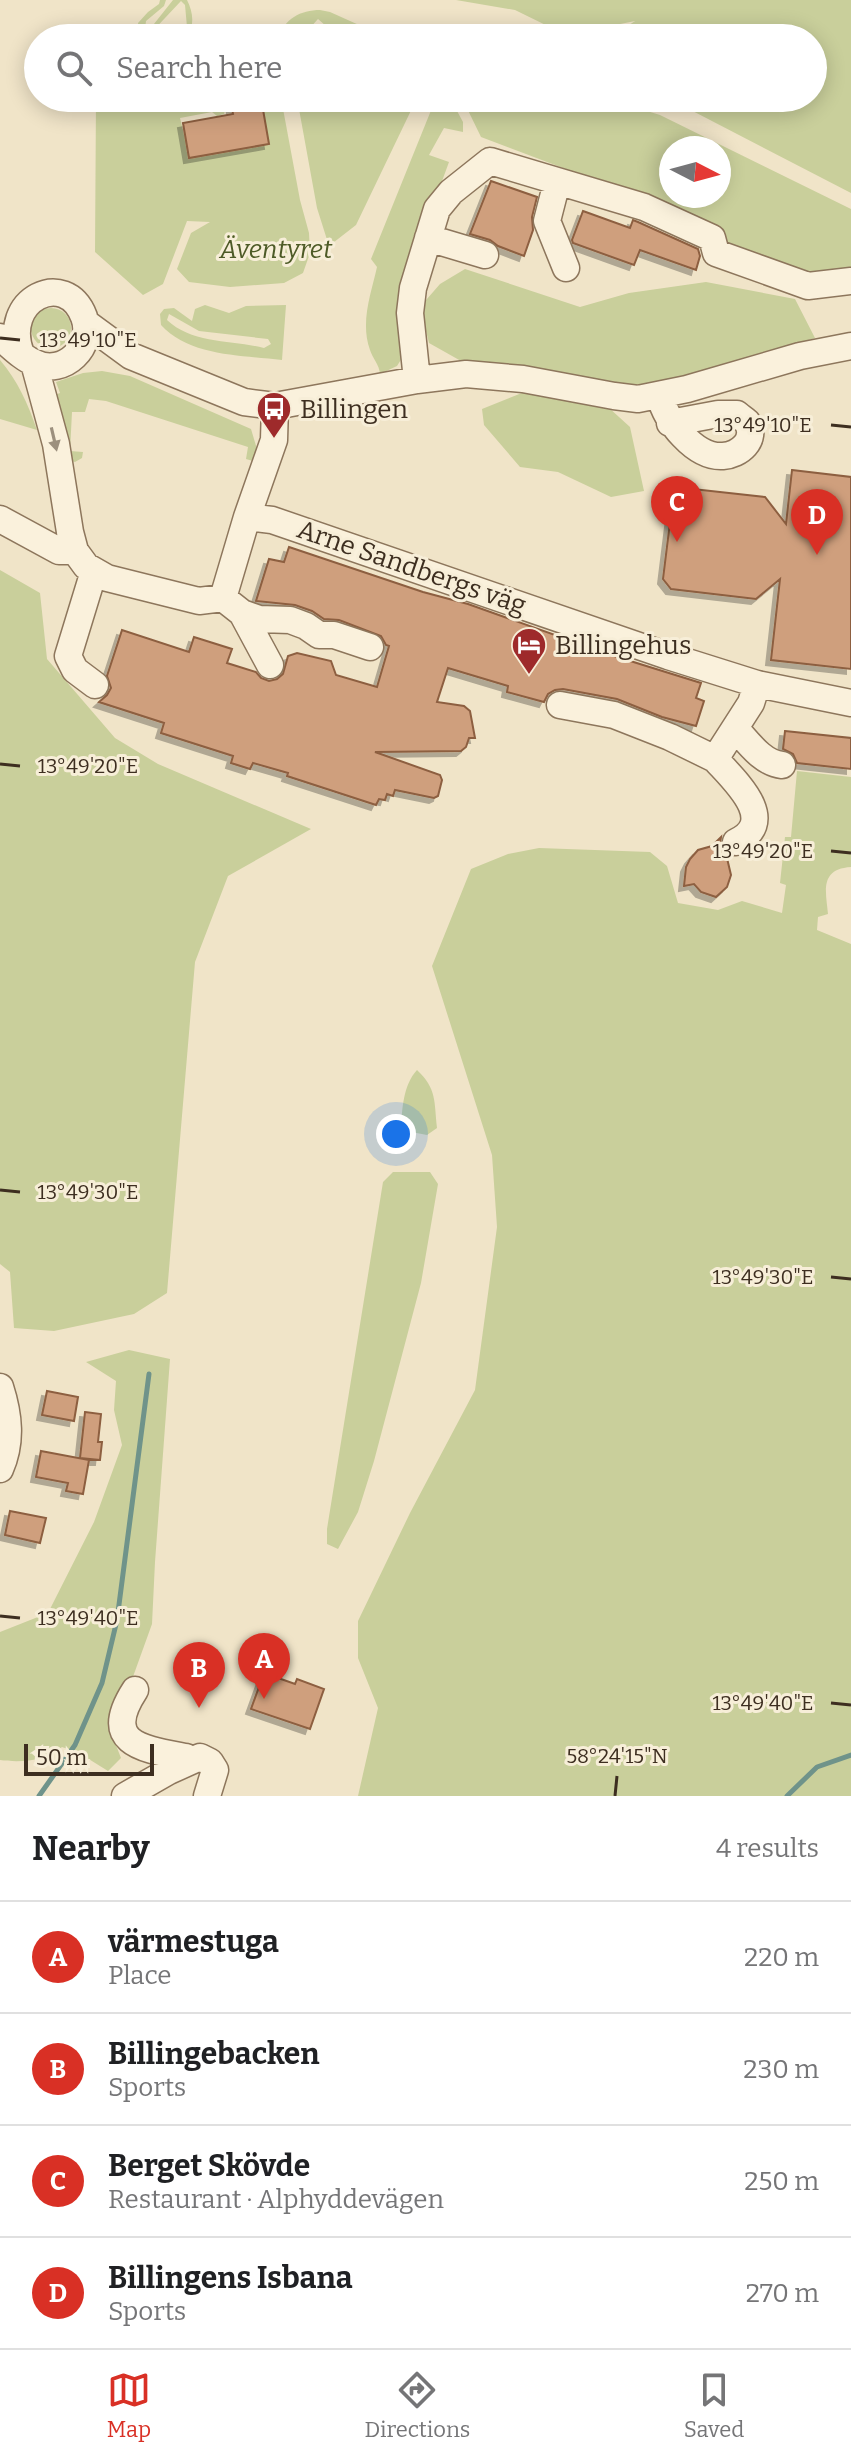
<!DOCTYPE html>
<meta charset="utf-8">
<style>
body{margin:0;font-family:Bitter,serif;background:#f2f2f2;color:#202124}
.compass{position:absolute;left:659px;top:136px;width:72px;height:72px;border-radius:50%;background:#fff;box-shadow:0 4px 20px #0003;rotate:96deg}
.scale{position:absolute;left:24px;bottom:20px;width:130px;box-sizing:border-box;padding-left:8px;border:4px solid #3d2e20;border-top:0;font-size:22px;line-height:28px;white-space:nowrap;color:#3d2e20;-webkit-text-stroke:6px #f7eed8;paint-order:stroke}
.you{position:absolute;left:396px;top:1134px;width:28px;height:28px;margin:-20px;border:6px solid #fff;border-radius:50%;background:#1a73e8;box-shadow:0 0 0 12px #1a73e833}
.badge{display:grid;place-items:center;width:52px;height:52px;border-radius:50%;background:#d93025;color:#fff;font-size:26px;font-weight:700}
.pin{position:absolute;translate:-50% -66px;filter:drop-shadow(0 2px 4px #0008)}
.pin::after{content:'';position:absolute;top:42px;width:28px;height:24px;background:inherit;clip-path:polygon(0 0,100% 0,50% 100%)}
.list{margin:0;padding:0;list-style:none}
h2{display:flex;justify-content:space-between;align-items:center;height:104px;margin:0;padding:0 32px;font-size:34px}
h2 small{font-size:26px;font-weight:400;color:#757577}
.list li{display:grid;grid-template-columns:52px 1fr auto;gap:24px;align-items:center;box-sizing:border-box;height:112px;padding:0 32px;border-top:2px solid #e0e0e0}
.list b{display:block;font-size:30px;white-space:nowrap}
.list p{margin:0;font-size:26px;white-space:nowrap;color:#757577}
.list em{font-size:26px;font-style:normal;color:#757577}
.icon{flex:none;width:44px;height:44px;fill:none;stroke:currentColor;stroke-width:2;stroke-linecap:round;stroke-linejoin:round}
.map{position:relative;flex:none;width:851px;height:1796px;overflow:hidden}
.search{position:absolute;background:#fff;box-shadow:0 4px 20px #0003;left:24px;right:24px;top:24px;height:88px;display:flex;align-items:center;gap:20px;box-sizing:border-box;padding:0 28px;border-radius:44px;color:#757577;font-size:30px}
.sheet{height:552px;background:#fff}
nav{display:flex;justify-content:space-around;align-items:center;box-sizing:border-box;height:112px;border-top:2px solid #e0e0e0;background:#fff;font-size:22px;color:#757577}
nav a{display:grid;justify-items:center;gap:4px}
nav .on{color:#d93025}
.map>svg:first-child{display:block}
</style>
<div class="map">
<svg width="851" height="1796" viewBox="0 0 851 1796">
<defs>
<filter id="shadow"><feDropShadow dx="-5" dy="5" stdDeviation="0" flood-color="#0004"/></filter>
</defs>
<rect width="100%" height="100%" fill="#f0e4c8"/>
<path fill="#c9cf9b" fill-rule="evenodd" d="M 160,0 L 166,0 L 164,6 L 146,21 L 145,29 L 150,29 L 173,0 L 187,0 C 193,12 195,25 187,37 L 152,38 L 184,30 L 187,27 L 185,5 L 181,1 L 149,35 L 139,33 L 138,23 L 148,12 L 159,4 Z
M 456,0 L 851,0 L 851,193 L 683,106 L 661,98 L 813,98 L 813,38 L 610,38 L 635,21 L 566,35 L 515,10 Z
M 320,10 L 330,12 L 388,38 L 322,38 L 326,34 L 326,26 L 318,19 L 309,29 L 306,38 L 280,38 C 283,19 301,10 320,10 Z
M 96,98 L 225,98 L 226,108 L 224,114 L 217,116 L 212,112 L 180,118 L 190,158 L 269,144 L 261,98 L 281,98 L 300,200 L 309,233 L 310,253 L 303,273 L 284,283 L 230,287 L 189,282 L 177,269 L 191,233 L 210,222 L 187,221 L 163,284 L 143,295 L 95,252 Z
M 297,98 L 417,98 L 356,225 L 329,246 L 317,208 Z
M 436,98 L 450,98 L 463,122 L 463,132 L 444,128 L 429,155 L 449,162 L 407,277 L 402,358 L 397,366 L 380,374 C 379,364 373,359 370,350 C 360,322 371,294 377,267 L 371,259 Z
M 462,98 L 605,98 L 660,115 L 851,209 L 851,275 L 815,281 L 745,257 L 680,212 L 481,137 ZM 671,148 L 719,148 L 719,196 L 671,196 Z
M 465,269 L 580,307 L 629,293 L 706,282 L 795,299 L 815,338 L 691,378 L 616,389 L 461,361 L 429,343 L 420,307 L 440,284 Z
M 205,305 L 229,313 L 246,306 L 286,305 L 282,360 C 243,355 190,357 161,325 L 160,314 L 164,309 L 174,308 L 192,321 L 195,309 ZM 169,314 L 199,331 L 268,339 L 271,344 L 264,348 C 233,340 192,344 167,320 Z
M31 328a20 20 0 1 1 40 0a20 20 0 1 1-40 0Z
M 0,360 C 18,381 28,404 37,430 L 0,419 Z
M 102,371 L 130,376 L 251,429 L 257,449 L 253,461 L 246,459 L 248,447 L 106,401 L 89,399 L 85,412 L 72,412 L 70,451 L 83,452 L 82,458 L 75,462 L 68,460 L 52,396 L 60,393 L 56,382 L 83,373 Z
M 532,389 L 608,407 L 630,427 L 644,491 L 611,497 L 558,472 L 520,467 L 484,425 L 482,409 Z
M 0,570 L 40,593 L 47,659 L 115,738 L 158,764 L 311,829 L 228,876 L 195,962 L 167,1293 L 134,1314 L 54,1331 L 14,1328 L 10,1272 L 0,1264 Z
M 797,771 L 851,777 L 851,867 C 819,869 826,892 828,914 L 818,917 L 817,930 L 851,944 L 851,1796 L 358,1796 L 378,1708 L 358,1658 L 358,1621 L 410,1513 L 475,1390 L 497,1227 L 492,1155 L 432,966 L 471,869 L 508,854 L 539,848 L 650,852 L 667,866 L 678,903 L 718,910 L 742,901 L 782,913 L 786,885 L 780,883 L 785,837 L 791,837 Z
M 417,1070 C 437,1089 434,1101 437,1128 L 427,1135 L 401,1130 C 402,1110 403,1085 417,1070 Z
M 393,1172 L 430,1172 L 438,1184 L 421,1283 L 374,1461 L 358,1512 L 338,1549 L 327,1544 L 327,1529 L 383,1182 Z
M 129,1350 L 170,1359 L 155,1562 L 152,1624 L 112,1735 L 121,1758 L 108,1771 L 79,1753 L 62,1747 C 47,1761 20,1763 0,1760 L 0,1632 L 48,1613 L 94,1522 L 122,1445 L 114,1410 L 116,1381 L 86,1362 Z"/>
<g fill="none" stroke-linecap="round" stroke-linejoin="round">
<path stroke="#6f938a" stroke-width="5" d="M 39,1796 L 75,1745 L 102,1683 L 117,1620 L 149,1374
M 787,1796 L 817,1767 L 851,1755"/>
</g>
<path fill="#cf9f7d" stroke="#8d5f41" stroke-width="2" filter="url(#shadow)" d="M 230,98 L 261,98 L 269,144 L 189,158 L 183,123 L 233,114 Z
M 491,181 L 537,197 L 532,217 L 533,230 L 524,256 L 498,246 L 490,240 L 470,234 Z
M 583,211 L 630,228 L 633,220 L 638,222 L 698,249 L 700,256 L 696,270 L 640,250 L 634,265 L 573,243 L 572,240 Z
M 792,470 L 851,477 L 851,669 L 771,660 L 780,579 L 756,599 L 671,589 L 663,579 L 673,498 L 684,488 L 765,497 L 786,524 Z
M 289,547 L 423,592 L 468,604 L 611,655 L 701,683 L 696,698 L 704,701 L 696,726 L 662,717 L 617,699 L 563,689 L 555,690 L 548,694 L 544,702 L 507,692 L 508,686 L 448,668 L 437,702 L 464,706 L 470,711 L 475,738 L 469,738 L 466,747 L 461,751 L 375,752 L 440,775 L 442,780 L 438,796 L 434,798 L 395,790 L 393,796 L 387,794 L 385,800 L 379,799 L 376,805 L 287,776 L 288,773 L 253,763 L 250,769 L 231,763 L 233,756 L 161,733 L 164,723 L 99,702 L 107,695 L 111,688 L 107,676 L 122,630 L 189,652 L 194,637 L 232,649 L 227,663 L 256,672 L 261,678 L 269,681 L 277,679 L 283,674 L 288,656 L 297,653 L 331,661 L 336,675 L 377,687 L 389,646 L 386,645 L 381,636 L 339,620 L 324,619 L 312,611 L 295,605 L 256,601 L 269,559 L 284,562 Z
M 785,731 L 851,738 L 851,769 L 797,763 L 793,754 L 783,749 Z
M 721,837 L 720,844 L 726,854 L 731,875 L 727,887 L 716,897 L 701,892 L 694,884 L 684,886 L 686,867 L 690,859 L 698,850 L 712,846 Z
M 47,1391 L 78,1397 L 74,1421 L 42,1415 Z
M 85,1412 L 101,1414 L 98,1442 L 102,1442 L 100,1460 L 80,1458 Z
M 41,1451 L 89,1460 L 83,1494 L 66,1491 L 68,1483 L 36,1477 Z
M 10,1511 L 46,1518 L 40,1543 L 5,1535 Z
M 264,1673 L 295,1684 L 297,1679 L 324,1689 L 310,1729 L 251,1709 Z"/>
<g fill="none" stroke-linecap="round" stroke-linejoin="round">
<defs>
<path id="minor" d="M 557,182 L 547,221 L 566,268
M 428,238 L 485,255
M 86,323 L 131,356 L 244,402 L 275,406 L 417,380 L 466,374 L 523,379 L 614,396 L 638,399 L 687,389 L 800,356 L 851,346
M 0,337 C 11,346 22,358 35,363 C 64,377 95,346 84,317 C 66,268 0,299 21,354
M 34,363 L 56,444 L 70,532 L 75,551 L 86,566 L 107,578 L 199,601 L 223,598 L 242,613 L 259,619 L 290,620 L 306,626 L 319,635 L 334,635 L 370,647
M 417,380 L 410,313 L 413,288 L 437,209 L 451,192 L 490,161 L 644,207 L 712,238 L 716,253 L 808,286 L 851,281
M 660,396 C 666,421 695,458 723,456 C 739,455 758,440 747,422 C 744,419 740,417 737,414 L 718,414 L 670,423
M 247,517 L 272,520 L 668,656 L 757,684 L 851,703
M 0,519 L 59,551 L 75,551
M 94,571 L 68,656 L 75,670 L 95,685
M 223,598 L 247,517 L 274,440 L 275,406
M 242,613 L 270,665
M 560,705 L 614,715 L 670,737 L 715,759
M 735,728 C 748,742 762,763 782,765
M 736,842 C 780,821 734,780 715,759 L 751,703 L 757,684
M 0,1387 C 9,1415 12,1442 0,1469
M 135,1690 C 100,1744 143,1749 186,1757 L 188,1761
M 125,1796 L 169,1771 L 200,1757 L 210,1762 L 215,1770 L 207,1796"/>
</defs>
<use href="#minor" stroke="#8d765c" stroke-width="29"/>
<use href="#minor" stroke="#faf1dc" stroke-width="26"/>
</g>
<defs><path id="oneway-solid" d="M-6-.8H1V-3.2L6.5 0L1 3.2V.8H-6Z" transform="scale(2)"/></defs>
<use fill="#9c907e" href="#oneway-solid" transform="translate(54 439) rotate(77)"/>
<path fill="none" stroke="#3d2e20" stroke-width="3" d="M 0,338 L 20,340M 831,425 L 851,427M 0,764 L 20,766M 831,851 L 851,853M 0,1190 L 20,1192M 831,1277 L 851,1279M 0,1616 L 20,1618M 831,1703 L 851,1705M 615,1796 L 617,1776"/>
<defs>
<symbol id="bus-pin" viewBox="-11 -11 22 30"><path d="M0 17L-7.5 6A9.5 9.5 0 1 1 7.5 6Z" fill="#9e2a2b" stroke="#f7eed8"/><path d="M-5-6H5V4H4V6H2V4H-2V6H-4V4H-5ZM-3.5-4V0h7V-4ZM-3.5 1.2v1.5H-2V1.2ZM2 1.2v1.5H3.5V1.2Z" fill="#fff"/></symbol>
<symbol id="hotel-pin" viewBox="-11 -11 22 30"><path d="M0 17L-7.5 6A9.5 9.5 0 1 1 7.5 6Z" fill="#9e2a2b" stroke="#f7eed8"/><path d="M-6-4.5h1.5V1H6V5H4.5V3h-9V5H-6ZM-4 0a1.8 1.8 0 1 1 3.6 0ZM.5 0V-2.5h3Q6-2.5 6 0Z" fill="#fff"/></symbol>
</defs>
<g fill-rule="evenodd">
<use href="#bus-pin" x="254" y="389" width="40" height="54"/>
<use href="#hotel-pin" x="509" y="625" width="40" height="54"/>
</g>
<g text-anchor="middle" stroke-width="6" stroke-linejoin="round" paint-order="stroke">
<g font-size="26" font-style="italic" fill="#4d5a26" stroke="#f7eed8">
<text x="276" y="258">Äventyret</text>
</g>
<g font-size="26" fill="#3d2e20" stroke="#f7eed8" text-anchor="start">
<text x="300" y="418">Billingen</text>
<text x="555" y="654">Billingehus</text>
</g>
<g font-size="26" fill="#3d2e20" stroke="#f7eed8">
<text transform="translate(412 567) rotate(19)" y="9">Arne Sandbergs väg</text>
</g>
</g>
<g font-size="20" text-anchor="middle" fill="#3d2e20" stroke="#f7eed8" stroke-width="6" stroke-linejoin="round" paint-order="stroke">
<text x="88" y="347">13°49'10"E</text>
<text x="763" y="432">13°49'10"E</text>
<text x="88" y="773">13°49'20"E</text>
<text x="763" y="858">13°49'20"E</text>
<text x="88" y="1199">13°49'30"E</text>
<text x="763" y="1284">13°49'30"E</text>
<text x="88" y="1625">13°49'40"E</text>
<text x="763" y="1710">13°49'40"E</text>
<text x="617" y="1763">58°24'15"N</text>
</g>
</svg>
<svg class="compass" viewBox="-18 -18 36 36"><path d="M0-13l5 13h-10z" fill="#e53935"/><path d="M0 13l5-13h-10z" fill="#757577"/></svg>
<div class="scale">50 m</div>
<div class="you"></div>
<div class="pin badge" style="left:264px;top:1699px">A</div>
<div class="pin badge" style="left:199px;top:1708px">B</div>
<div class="pin badge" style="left:677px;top:542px">C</div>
<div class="pin badge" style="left:817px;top:555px">D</div>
<div class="search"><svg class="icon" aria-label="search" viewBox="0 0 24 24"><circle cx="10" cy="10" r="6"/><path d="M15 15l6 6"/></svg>Search here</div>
</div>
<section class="sheet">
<h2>Nearby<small>4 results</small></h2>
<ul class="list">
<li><span class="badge">A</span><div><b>värmestuga</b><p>Place</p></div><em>220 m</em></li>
<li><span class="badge">B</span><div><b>Billingebacken</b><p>Sports</p></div><em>230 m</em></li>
<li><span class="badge">C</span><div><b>Berget Skövde</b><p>Restaurant · Alphyddevägen</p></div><em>250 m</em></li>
<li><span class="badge">D</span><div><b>Billingens Isbana</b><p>Sports</p></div><em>270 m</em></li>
</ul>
</section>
<nav>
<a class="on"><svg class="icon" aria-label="map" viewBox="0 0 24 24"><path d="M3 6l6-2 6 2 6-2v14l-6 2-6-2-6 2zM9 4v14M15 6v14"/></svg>Map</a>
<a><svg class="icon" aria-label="directions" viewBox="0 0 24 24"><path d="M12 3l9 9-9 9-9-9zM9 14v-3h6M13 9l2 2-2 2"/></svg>Directions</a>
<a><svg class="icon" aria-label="saved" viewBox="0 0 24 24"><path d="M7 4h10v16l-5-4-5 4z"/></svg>Saved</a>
</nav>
